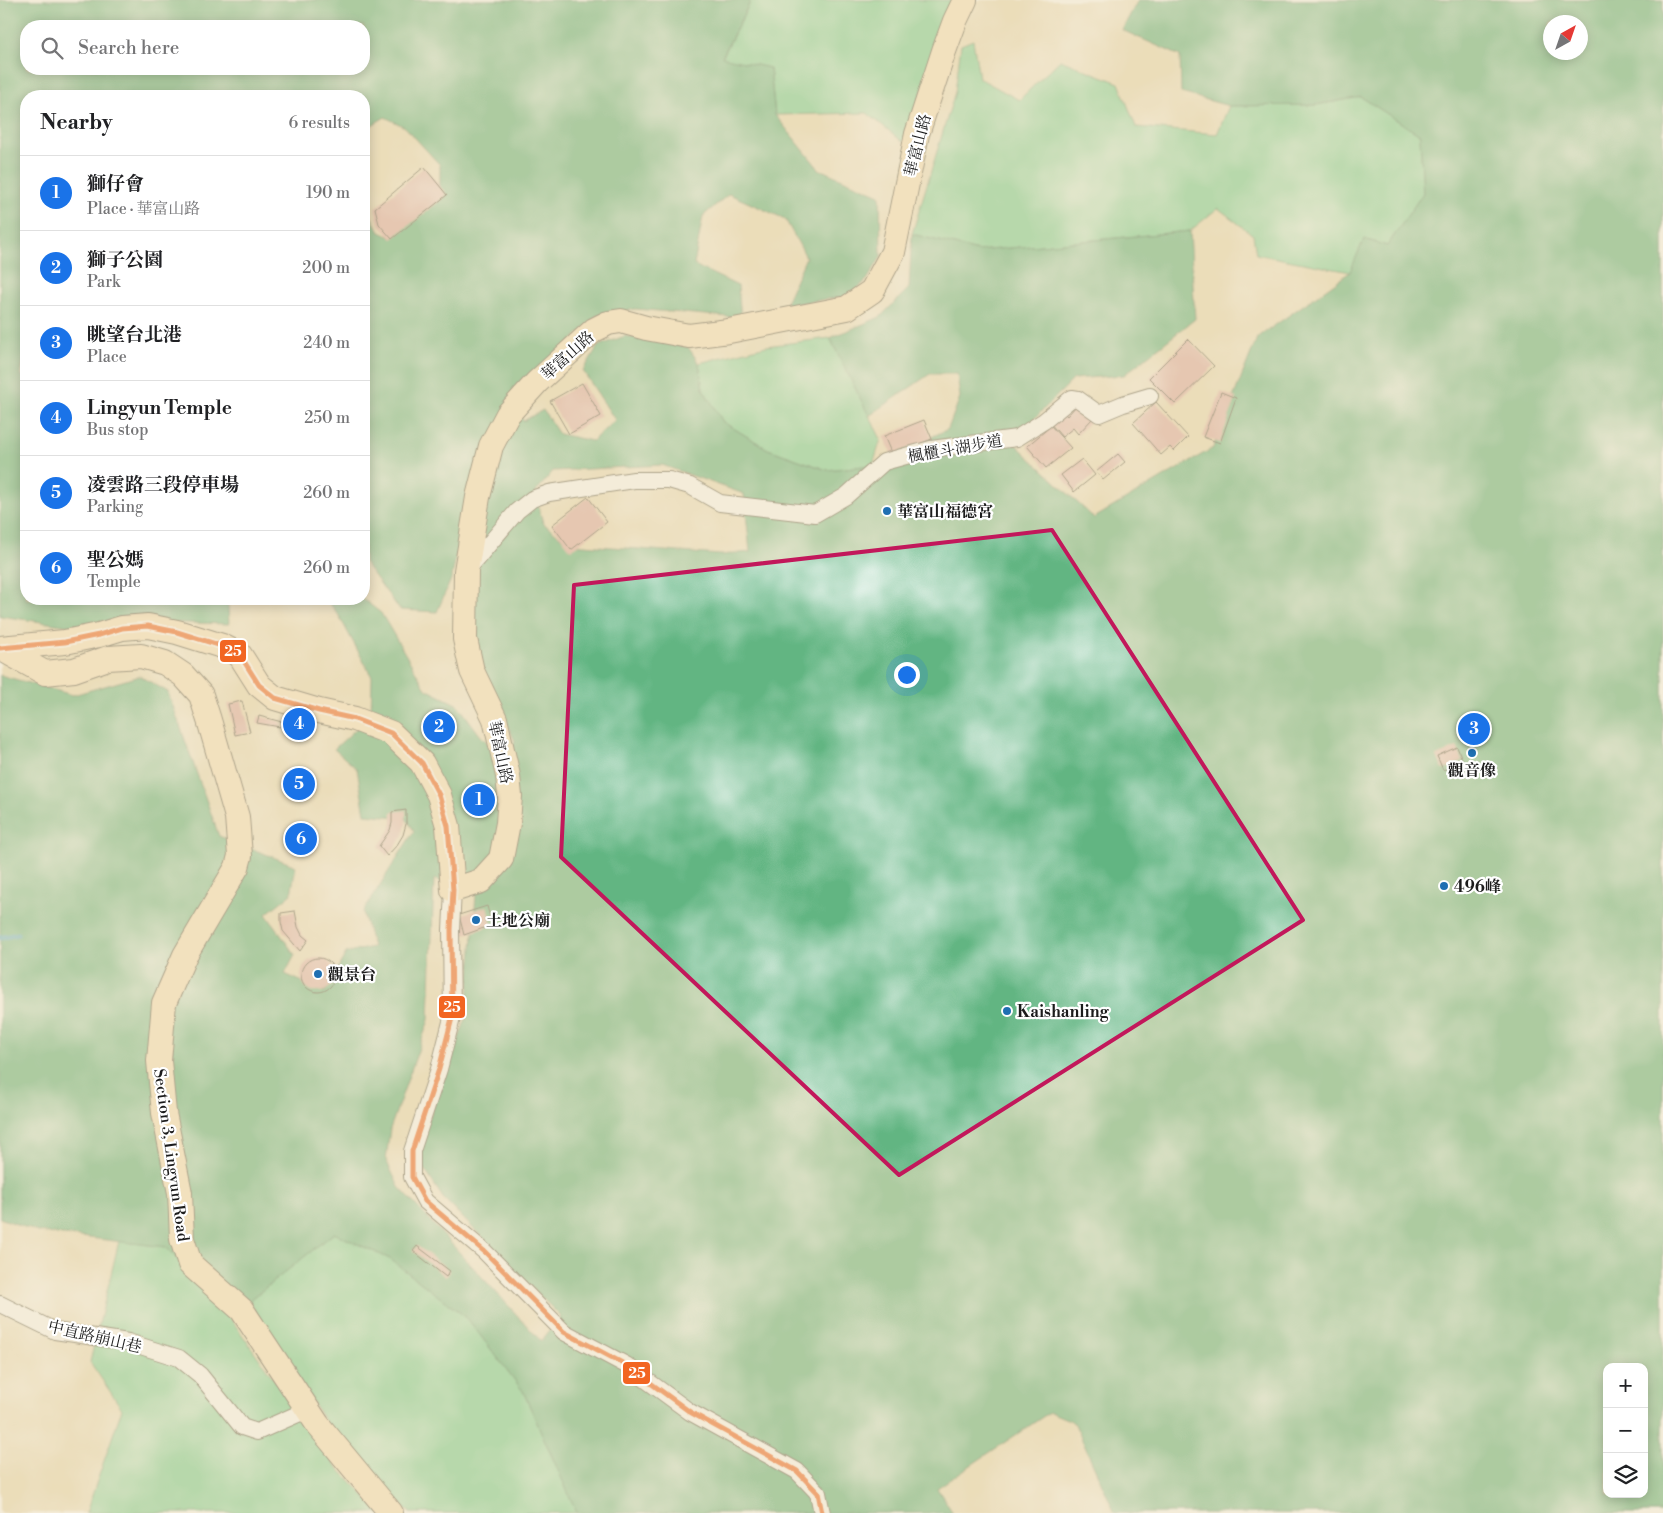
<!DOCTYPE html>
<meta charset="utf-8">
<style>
body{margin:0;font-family:"Libre Bodoni","Noto Serif TC",serif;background:#f6f6f6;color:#202124}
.controls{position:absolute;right:15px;bottom:15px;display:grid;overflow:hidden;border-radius:10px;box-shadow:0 2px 12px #0003}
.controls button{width:45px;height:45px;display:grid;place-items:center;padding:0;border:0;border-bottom:1px solid #e0e0e0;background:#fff;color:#202124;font:25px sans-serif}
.compass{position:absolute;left:1543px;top:15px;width:45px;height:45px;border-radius:50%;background:#fff;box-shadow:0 2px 12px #0003;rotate:40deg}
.you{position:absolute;left:906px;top:674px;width:18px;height:18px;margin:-12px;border:4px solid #fff;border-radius:50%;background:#1a73e8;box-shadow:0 0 0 8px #1a73e833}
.badge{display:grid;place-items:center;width:32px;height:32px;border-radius:50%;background:#1a73e8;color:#fff;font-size:16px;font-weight:700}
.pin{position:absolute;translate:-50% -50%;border:2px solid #fff;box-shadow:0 1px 5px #0006}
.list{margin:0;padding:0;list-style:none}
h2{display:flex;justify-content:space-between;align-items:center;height:65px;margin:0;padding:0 20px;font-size:21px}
h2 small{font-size:16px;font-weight:400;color:#757577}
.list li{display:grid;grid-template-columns:32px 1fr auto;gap:15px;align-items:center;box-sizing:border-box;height:75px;padding:0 20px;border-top:1px solid #e0e0e0}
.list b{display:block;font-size:19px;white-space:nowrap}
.list p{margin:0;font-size:16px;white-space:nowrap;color:#757577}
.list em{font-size:16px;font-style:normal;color:#757577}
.icon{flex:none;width:28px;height:28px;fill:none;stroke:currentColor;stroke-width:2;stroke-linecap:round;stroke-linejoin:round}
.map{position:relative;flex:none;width:1663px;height:1513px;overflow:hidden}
.search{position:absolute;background:#fff;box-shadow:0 2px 12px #0003;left:20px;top:20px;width:350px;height:55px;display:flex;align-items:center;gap:12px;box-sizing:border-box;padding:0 18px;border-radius:20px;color:#757577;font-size:19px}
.panel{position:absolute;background:#fff;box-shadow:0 2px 12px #0003;left:20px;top:90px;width:350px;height:515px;border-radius:20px}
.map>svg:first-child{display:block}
</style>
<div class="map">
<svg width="1663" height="1513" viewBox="0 0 1663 1513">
<rect width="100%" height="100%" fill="#fff"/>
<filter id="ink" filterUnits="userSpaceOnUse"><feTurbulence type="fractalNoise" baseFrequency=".02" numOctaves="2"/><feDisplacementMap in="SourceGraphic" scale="10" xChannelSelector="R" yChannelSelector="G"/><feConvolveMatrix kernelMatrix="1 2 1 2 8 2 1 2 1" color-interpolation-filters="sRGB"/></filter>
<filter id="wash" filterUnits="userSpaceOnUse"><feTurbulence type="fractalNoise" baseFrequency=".0096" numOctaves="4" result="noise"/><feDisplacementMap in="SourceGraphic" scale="20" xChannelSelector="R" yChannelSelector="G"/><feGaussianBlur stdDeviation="1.12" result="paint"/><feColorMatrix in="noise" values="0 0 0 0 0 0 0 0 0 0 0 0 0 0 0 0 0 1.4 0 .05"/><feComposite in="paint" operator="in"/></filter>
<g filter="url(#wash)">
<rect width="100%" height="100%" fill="#ebddb9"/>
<path fill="#79d39a" stroke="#4a785b" d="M 748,0 L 956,0 L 903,142 L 867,113 L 775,115 L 770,68 L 722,58 L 750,3 Z
M 973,40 L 979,78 L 1019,100 L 1060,60 L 1119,83 L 1136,127 L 1217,134 L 1229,106 L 1316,105 L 1361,97 L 1420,135 L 1423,193 L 1387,246 L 1364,239 L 1350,272 L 1256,254 L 1253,235 L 1218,208 L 1190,231 L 978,251 L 912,234 L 955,92 L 961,45 Z
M 830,338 L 881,439 L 873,465 L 827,470 L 768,449 L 723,422 L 703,389 L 699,363 L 766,346 Z
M 334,1233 L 390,1259 L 467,1318 L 523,1391 L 577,1513 L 410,1513 L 334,1436 L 249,1301 Z
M 119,1241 L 166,1247 L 223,1308 L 337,1467 L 381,1513 L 86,1513 L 122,1409 L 90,1362 Z"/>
<path fill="#62b582" stroke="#3f684f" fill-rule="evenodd" d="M 0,0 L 748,0 L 750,2 L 722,57 L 770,68 L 775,115 L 819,169 L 880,195 L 881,257 L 867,280 L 849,296 L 785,305 L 806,257 L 785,219 L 729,194 L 703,216 L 694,265 L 738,286 L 741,318 L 635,309 L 596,316 L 513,402 L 523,421 L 543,410 L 559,434 L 592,441 L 615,420 L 583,371 L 598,346 L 625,336 L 688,347 L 699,363 L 703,389 L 723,422 L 768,449 L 827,470 L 873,465 L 948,429 L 960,397 L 957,374 L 930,374 L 869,416 L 830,338 L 880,317 L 909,288 L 912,234 L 978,251 L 1190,231 L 1195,319 L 1124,375 L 1074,379 L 1012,441 L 1094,518 L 1213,448 L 1257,338 L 1350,272 L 1364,239 L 1387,246 L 1423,193 L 1420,135 L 1361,97 L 1316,105 L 1229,106 L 1181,93 L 1180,56 L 1122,30 L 1138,0 L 1663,0 L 1663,1513 L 1115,1513 L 1074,1422 L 1050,1412 L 937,1488 L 953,1513 L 577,1513 L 523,1391 L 467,1318 L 390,1259 L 334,1233 L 249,1301 L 223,1308 L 166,1247 L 38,1232 L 0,1218 L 0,675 L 73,695 L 140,676 L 168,692 L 219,836 L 296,866 L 291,894 L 266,914 L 295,955 L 285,974 L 325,992 L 346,953 L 373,947 L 363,912 L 414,831 L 406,818 L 365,814 L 357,769 L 334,749 L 371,715 L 372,677 L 338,614 L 326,599 L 363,599 L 381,613 L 426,689 L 458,705 L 480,735 L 503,758 L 515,741 L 488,684 L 474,642 L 469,490 L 452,577 L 437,612 L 400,610 L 364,562 L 364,205 L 380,232 L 393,238 L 440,186 L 440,165 L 405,127 L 385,117 L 367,128 L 364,182 L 364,96 L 26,96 L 26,344 L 21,375 L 26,378 L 26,599 L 225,599 L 228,606 L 229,624 L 145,622 L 69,626 L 0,616 ZM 1550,22 L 1580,22 L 1580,52 L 1550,52 ZM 26,26 L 364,26 L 364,69 L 26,69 ZM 662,465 L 744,494 L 750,552 L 721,555 L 570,544 L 543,523 L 535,493 L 553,471 ZM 434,879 L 476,894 L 467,1016 L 422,1138 L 421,1164 L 443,1198 L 561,1317 L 541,1341 L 399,1187 L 386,1160 L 390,1129 L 429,1020 ZM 1607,1367 L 1644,1367 L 1644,1494 L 1607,1494 Z"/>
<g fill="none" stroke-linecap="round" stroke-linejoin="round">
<path stroke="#4ba9ca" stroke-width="5" d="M 0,938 L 18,934"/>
</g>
<g id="blocks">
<path fill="#e0aea7" d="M 424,167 L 447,195 L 392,239 L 379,224 L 375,208 Z
M 1188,339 L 1214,366 L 1175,404 L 1149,378 Z
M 582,383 L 601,416 L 569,434 L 550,401 Z
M 1221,392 L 1236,398 L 1220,443 L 1203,437 Z
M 1156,402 L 1188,437 L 1174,451 L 1170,447 L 1161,455 L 1133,423 Z
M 1078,404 L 1093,418 L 1078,434 L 1073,428 L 1062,437 L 1049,422 L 1062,411 L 1067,416 Z
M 924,420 L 932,439 L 892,455 L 884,436 Z
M 1051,426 L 1071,448 L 1046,468 L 1027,446 Z
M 1118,454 L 1125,462 L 1103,480 L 1096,472 Z
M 1082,459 L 1095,475 L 1074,492 L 1061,475 Z
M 588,497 L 607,522 L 571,550 L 552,525 Z
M 242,701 L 250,732 L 235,735 L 228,704 Z
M 259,716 L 282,722 L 280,727 L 257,723 Z
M 1457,747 L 1463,761 L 1443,770 L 1437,756 Z
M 406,810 L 406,824 L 403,835 L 397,845 L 387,856 L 379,846 L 390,830 L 392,823 L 392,812 Z
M 295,826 L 316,838 L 307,853 L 286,841 Z
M 487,906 L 492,925 L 464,935 L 459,915 Z
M 295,911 L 298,927 L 302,935 L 308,940 L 300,951 L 283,931 L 281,922 L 281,913 Z
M301 975a17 17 0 1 1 34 0a17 17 0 1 1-34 0Z
M 417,1246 L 450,1271 L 446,1277 L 413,1251 Z"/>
</g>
</g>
<g filter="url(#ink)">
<use href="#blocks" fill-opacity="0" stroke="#646053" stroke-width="1"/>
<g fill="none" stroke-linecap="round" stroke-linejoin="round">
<defs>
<path id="street" d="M 468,569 L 517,511 L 532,499 L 549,493 L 634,480 L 669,480 L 690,486 L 720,503 L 815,514 L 846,496 L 884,462 L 931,449 L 1017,438 L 1044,421 L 1072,398 L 1078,399 L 1099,414 L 1123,404 L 1150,396
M 453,890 L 451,930 L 452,1018 L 439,1069 L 412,1151 L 412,1177 L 425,1201 L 485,1252 L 564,1332 L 626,1365 L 690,1412 L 797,1471 L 818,1493 L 822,1513
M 0,1304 L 55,1331 L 128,1342 L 179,1358 L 200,1375 L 242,1427 L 257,1432 L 307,1410"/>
<path id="secondary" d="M 0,648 L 65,642 L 99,635 L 122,628 L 148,626 L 177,632 L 222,646 L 240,655 L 259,685 L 275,698 L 319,711 L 355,719 L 391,733 L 422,763 L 439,795 L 448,826 L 453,890 L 481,881 L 501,859 L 508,823 L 510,796 L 508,776 L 495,719 L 472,671 L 465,639 L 466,571 L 478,497 L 491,446 L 508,414 L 537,382 L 594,330 L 608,323 L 621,321 L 646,328 L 689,336 L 729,331 L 847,308 L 872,291 L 893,252 L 917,134 L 944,51 L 955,21 L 965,0
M 0,648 L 45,673 L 74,670 L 108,658 L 141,656 L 165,663 L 183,675 L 201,695 L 209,720 L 237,817 L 240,856 L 237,867 L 185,955 L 164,1003 L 159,1061 L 164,1113 L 180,1193 L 182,1239 L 190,1264 L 242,1310 L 318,1425 L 391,1513"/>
</defs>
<use href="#street" stroke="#646053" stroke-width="18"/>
<use href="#secondary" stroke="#646053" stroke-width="26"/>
<use href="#street" stroke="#fff" stroke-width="16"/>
<use href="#secondary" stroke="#fbe6c4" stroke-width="24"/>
<defs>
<path id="bus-1" d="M 0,648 L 65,642 L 99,635 L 122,628 L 148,626 L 177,632 L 222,646 L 240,655 L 259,685 L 275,698 L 319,711 L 355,719 L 391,733 L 422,763 L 439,795 L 448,826 L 453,890 L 451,930 L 452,1018 L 439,1069 L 412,1151 L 412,1177 L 425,1201 L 485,1252 L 564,1332 L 626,1365 L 690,1412 L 797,1471 L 818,1493 L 822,1513"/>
</defs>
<use href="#bus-1" stroke="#fff" stroke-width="9"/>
<use href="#bus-1" stroke="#f26522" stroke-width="5"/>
</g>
</g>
<path d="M0 0H1663V1513H0ZM 1052,530 L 1303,920 L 899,1175 L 561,857 L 574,585 Z" fill="#ebddb9" fill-opacity=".55" fill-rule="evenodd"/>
<path fill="none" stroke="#c2185b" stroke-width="4" stroke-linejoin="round" d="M 1052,530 L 1303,920 L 899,1175 L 561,857 L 574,585 Z"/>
<g fill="#1f6fb2" stroke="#fff" stroke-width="2">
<circle cx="887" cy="511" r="5"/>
<circle cx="1472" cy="753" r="5"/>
<circle cx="1444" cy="886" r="5"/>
<circle cx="476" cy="920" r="5"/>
<circle cx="318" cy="974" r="5"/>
<circle cx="1007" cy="1011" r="5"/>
</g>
<g text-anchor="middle" stroke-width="4.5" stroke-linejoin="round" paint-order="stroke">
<g font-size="16" fill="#1c1c1c" stroke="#fff">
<text transform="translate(917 145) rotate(-76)" y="6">華富山路</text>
<text transform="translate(567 355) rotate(-42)" y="6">華富山路</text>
<text transform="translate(955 448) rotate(-10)" y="6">楓櫃斗湖步道</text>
<text transform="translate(501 752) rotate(78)" y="6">華富山路</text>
<text transform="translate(172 1155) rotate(82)" y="6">Section 3, Lingyun Road</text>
<text transform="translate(95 1336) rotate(13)" y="6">中直路崩山巷</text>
</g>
<g font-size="16" font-weight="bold" fill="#1c1c1c" stroke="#fff" text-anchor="start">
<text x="897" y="517">華富山福德宮</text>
<text x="1472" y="776" text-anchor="middle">觀音像</text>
<text x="1454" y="892">496峰</text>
<text x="486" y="926">土地公廟</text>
<text x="328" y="980">觀景台</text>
<text x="1017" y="1017">Kaishanling</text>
</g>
</g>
<g stroke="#fff" stroke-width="2">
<rect x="219" y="639" width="28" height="24" rx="5" fill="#f26522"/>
<rect x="438" y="995" width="28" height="24" rx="5" fill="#f26522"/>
<rect x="622" y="1361" width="29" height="24" rx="5" fill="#f26522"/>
</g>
<g font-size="14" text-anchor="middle" font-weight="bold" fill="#fff">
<text x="233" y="656">25</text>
<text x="452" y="1012">25</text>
<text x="637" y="1378">25</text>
</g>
</svg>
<div class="controls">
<button>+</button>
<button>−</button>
<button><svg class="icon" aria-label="layers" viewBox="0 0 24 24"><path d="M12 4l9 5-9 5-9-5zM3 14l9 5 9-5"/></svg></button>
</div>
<svg class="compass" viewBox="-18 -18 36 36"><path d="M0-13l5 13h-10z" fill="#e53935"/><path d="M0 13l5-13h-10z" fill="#757577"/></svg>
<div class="you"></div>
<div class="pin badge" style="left:479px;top:800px">1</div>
<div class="pin badge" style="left:439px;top:727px">2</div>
<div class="pin badge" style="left:1474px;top:729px">3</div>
<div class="pin badge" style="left:299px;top:724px">4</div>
<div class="pin badge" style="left:299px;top:784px">5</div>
<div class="pin badge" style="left:301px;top:839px">6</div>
<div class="search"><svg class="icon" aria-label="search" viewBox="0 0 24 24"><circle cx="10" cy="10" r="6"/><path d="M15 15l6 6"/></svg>Search here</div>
<section class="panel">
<h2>Nearby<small>6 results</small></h2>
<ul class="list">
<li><span class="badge">1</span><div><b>獅仔會</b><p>Place · 華富山路</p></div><em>190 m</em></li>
<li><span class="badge">2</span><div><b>獅子公園</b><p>Park</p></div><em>200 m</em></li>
<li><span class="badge">3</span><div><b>眺望台北港</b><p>Place</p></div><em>240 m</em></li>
<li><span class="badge">4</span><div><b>Lingyun Temple</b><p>Bus stop</p></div><em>250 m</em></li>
<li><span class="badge">5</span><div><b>凌雲路三段停車場</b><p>Parking</p></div><em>260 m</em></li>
<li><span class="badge">6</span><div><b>聖公媽</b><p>Temple</p></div><em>260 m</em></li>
</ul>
</section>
</div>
